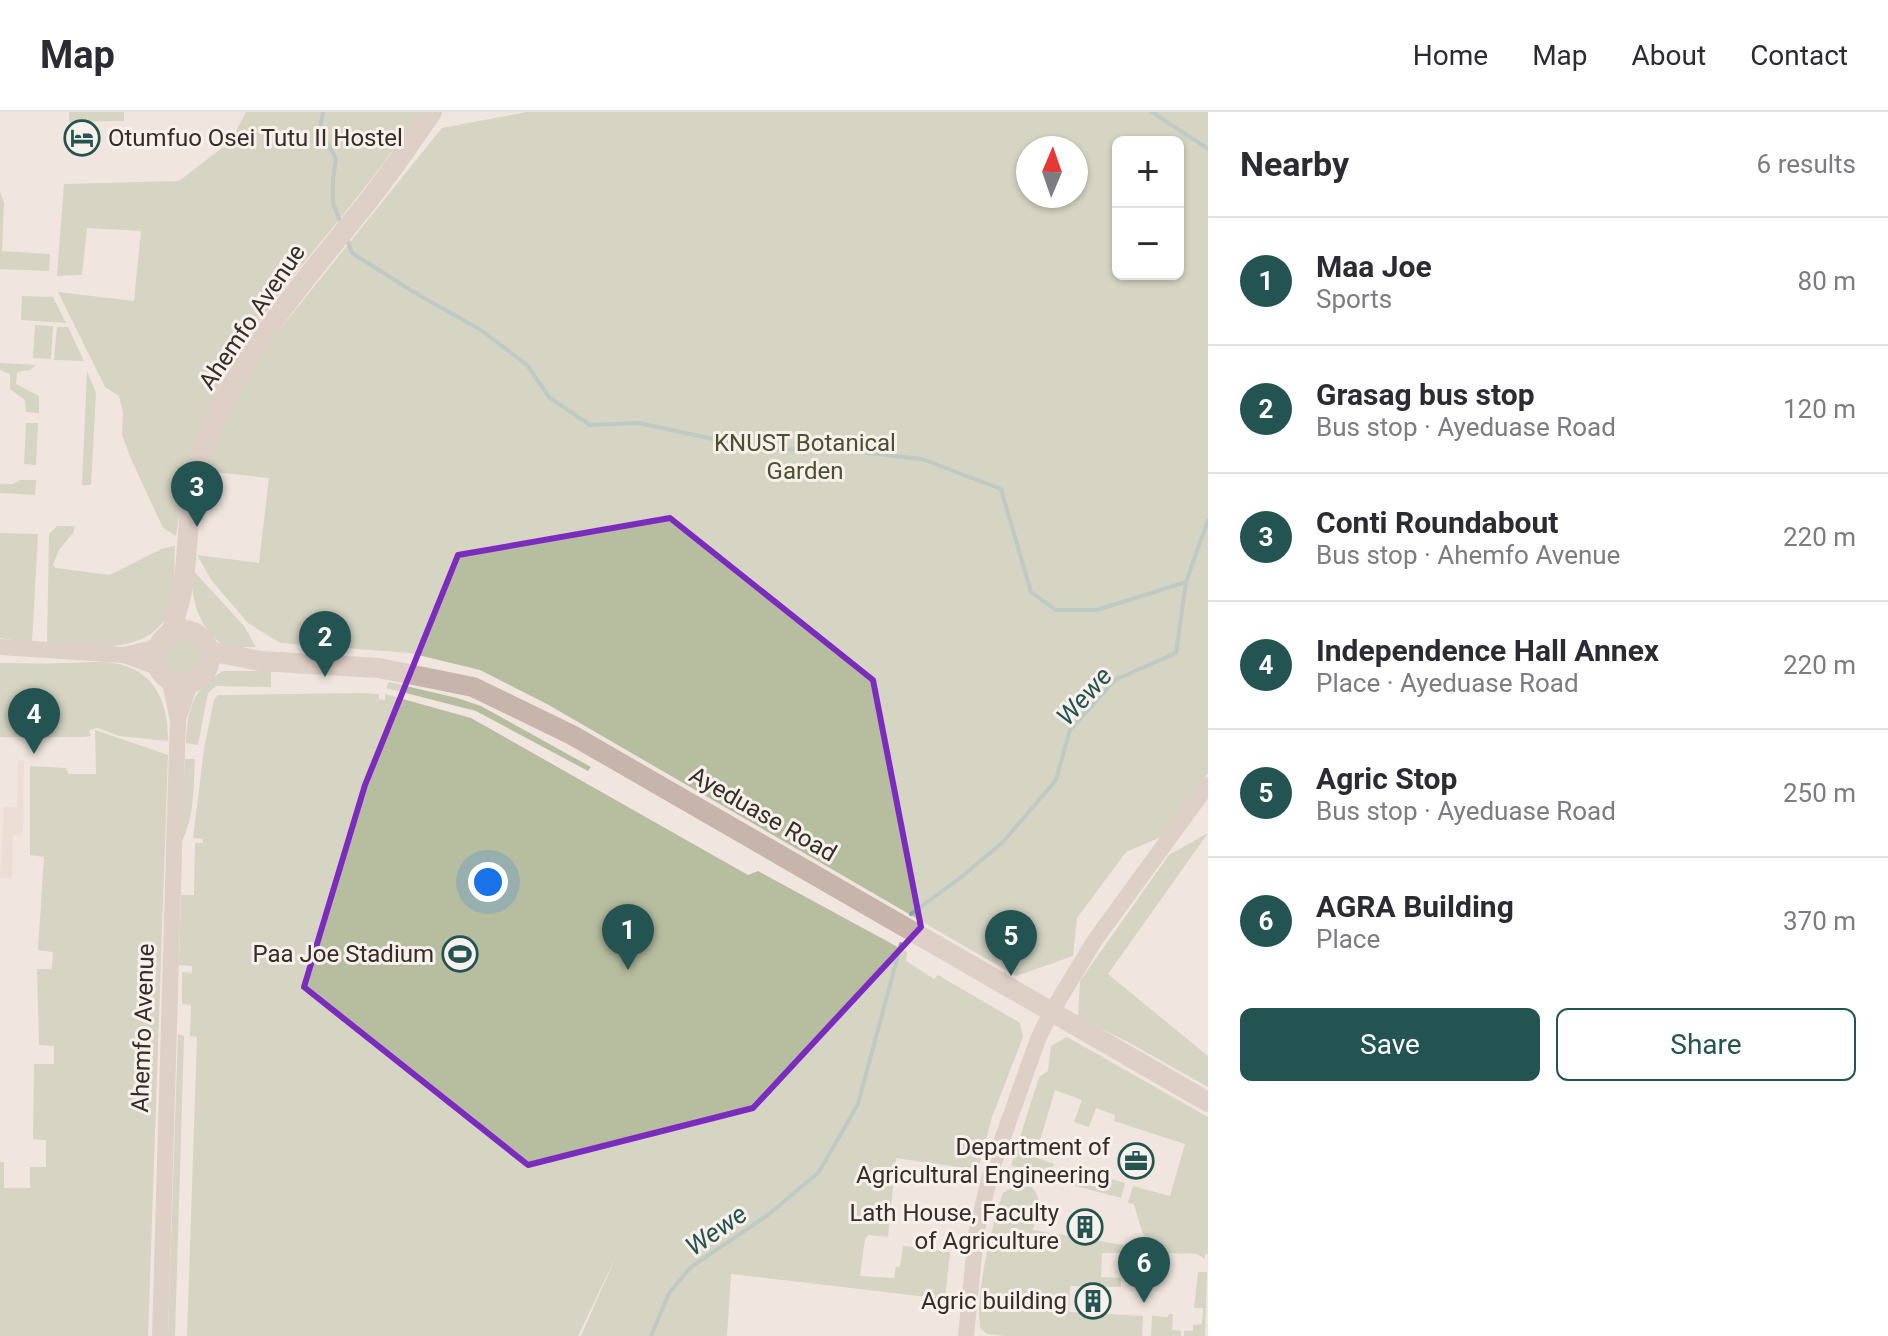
<!DOCTYPE html>
<meta charset="utf-8">
<style>
body{margin:0;font-family:Roboto,sans-serif;background:#f7f7f7;color:#2b2b33}
.controls{position:absolute;right:24px;top:24px;display:grid;overflow:hidden;border-radius:12px;box-shadow:0 2px 6px #0004}
.controls button{width:72px;height:72px;display:grid;place-items:center;padding:0;border:0;border-bottom:2px solid #e1e1e2;background:#fff;color:#2b2b33;font:40px sans-serif}
.compass{position:absolute;left:1016px;top:24px;width:72px;height:72px;border-radius:50%;background:#fff;box-shadow:0 2px 6px #0004;rotate:2deg}
.you{position:absolute;left:488px;top:770px;width:28px;height:28px;margin:-20px;border:6px solid #fff;border-radius:50%;background:#1a73e8;box-shadow:0 0 0 12px #1a73e833}
.badge{display:grid;place-items:center;width:52px;height:52px;border-radius:50%;background:#235451;color:#fff;font-size:26px;font-weight:700}
.pin{position:absolute;translate:-50% -66px;filter:drop-shadow(0 2px 4px #0008)}
.pin::after{content:'';position:absolute;top:42px;width:28px;height:24px;background:inherit;clip-path:polygon(0 0,100% 0,50% 100%)}
.list{margin:0;padding:0;list-style:none}
h2{display:flex;justify-content:space-between;align-items:center;height:104px;margin:0;padding:0 32px;font-size:34px}
h2 small{font-size:26px;font-weight:400;color:#7c7c81}
.list li{display:grid;grid-template-columns:52px 1fr auto;gap:24px;align-items:center;box-sizing:border-box;height:128px;padding:0 32px;border-top:2px solid #e1e1e2}
.list b{display:block;font-size:30px;white-space:nowrap}
.list p{margin:0;font-size:26px;white-space:nowrap;color:#7c7c81}
.list em{font-size:26px;font-style:normal;color:#7c7c81}
.actions{display:flex;gap:16px;padding:24px 32px}
.actions a{flex:1;padding:18px 0;border:2px solid #235451;border-radius:12px;text-align:center;font-size:28px;color:#235451}
.actions .main{background:#235451;color:#fff}
.map{position:relative;flex:none;width:1208px;height:1224px;overflow:hidden}
header{display:flex;align-items:center;gap:48px;box-sizing:border-box;height:112px;padding:0 40px;background:#fff;border-bottom:2px solid #e1e1e2}
header strong{font-size:38px}
nav{display:flex;gap:44px;margin-inline-start:auto;font-size:28px}
main{display:flex}
aside{flex:1;background:#fff}
.map>svg:first-child{display:block}
</style>
<header>
<strong>Map</strong>
<nav><a>Home</a><a>Map</a><a>About</a><a>Contact</a></nav>
</header>
<main>
<div class="map">
<svg width="1208" height="1224" viewBox="0 0 1208 1224">
<rect width="100%" height="100%" fill="#f0e6df"/>
<path fill="#b7bea0" fill-rule="evenodd" d="M 69,0 L 124,0 L 124,9 L 69,10 Z
M 246,0 L 421,0 C 398,31 375,63 351,93 C 301,155 247,216 213,288 C 193,331 183,377 176,424 L 163,416 L 132,349 L 122,323 L 123,300 L 119,284 L 105,275 L 58,180 L 134,189 L 141,119 L 87,116 L 82,163 L 57,164 L 64,72 L 179,69 L 231,29 Z
M 527,0 L 1208,0 L 1208,661 L 1161,725 L 1126,740 L 1077,806 L 1073,844 L 1016,864 L 547,592 L 480,558 L 410,541 L 280,531 L 248,511 L 212,469 L 197,443 L 259,451 L 269,366 L 204,359 L 220,316 L 259,243 L 442,16 ZM 1118,30 L 1178,30 L 1178,162 L 1118,162 ZM 1028,36 L 1076,36 L 1076,84 L 1028,84 Z
M 0,80 L 4,91 L 2,139 L 50,142 L 49,159 L 0,157 Z
M 22,184 L 53,185 L 66,211 L 21,208 Z
M 35,213 L 53,214 L 51,247 L 33,246 Z
M 57,215 L 68,215 L 84,249 L 54,248 Z
M 0,251 L 36,253 L 30,258 L 17,260 L 16,272 L 39,284 L 39,301 L 26,300 L 25,288 L 10,277 L 10,262 L 0,258 Z
M 87,259 L 96,281 L 91,373 L 82,373 Z
M 26,311 L 38,311 L 36,353 L 24,352 Z
M 20,368 L 36,368 L 35,383 L 0,381 L 0,372 L 13,372 Z
M 57,414 L 75,414 L 73,421 L 59,438 L 53,453 L 56,456 L 110,463 L 161,437 L 175,434 C 174,449 175,464 174,478 C 166,547 96,535 47,532 L 49,422 Z
M 0,421 L 38,422 L 32,531 L 0,526 Z
M 191,456 L 244,514 L 256,535 L 226,535 C 197,515 192,489 191,456 Z
M162 546a21 21 0 1 1 42 0a21 21 0 1 1-42 0Z
M 0,551 C 23,551 46,552 69,551 C 83,551 99,549 113,551 C 156,558 168,591 168,629 L 119,624 L 98,616 L 89,618 L 91,624 L 84,625 L 0,625 Z
M 223,559 L 271,559 L 271,575 L 216,574 L 208,581 L 198,633 L 186,631 C 188,597 191,578 223,559 Z
M 389,570 L 457,586 L 481,594 L 591,655 L 588,659 L 476,599 L 386,576 Z
M 363,581 L 379,582 L 379,587 L 385,588 L 385,582 L 471,606 L 748,763 L 758,759 L 907,840 L 906,849 L 934,867 L 938,863 L 1020,911 L 1023,925 L 992,1005 L 978,1058 L 896,1046 L 888,1125 L 869,1123 L 865,1127 L 860,1164 L 894,1166 L 896,1155 L 900,1155 L 903,1134 L 950,1140 L 945,1187 L 731,1162 L 727,1224 L 581,1224 L 618,1140 L 578,1224 L 187,1224 L 197,925 L 190,924 L 191,893 L 182,892 L 182,860 L 192,861 L 192,854 L 179,853 L 181,783 L 194,783 L 195,731 L 203,731 L 203,727 L 193,726 L 204,637 L 214,588 L 218,583 Z
M 95,618 L 168,643 L 148,1224 L 0,1224 L 0,1050 L 4,1050 L 4,1076 L 30,1076 L 30,1055 L 46,1055 L 46,1028 L 33,1027 L 34,952 L 54,952 L 54,934 L 39,933 L 37,857 L 52,857 L 53,840 L 38,838 L 44,745 L 30,743 L 30,654 L 66,656 L 68,662 L 96,662 Z
M 185,647 L 195,647 C 193,676 195,705 181,731 Z
M 1208,721 L 1108,862 L 1208,944 L 1208,975 L 1128,930 L 1078,905 L 1080,869 L 1169,743 Z
M 178,922 L 184,924 L 175,1224 L 168,1224 Z
M 1067,925 L 1208,1005 L 1208,1142 L 1205,1142 L 1205,1147 L 1197,1142 L 1170,1141 L 1167,1160 L 1157,1160 L 1156,1169 L 1127,1168 L 1128,1143 L 1162,1144 C 1143,1133 1140,1112 1134,1092 L 1128,1091 L 1133,1074 L 1170,1084 L 1185,1032 L 1114,1009 L 1115,1003 L 1096,996 L 1089,1015 L 1074,1010 L 1082,988 L 1055,978 L 1035,1045 L 1054,1052 L 1052,1058 L 1043,1062 L 1011,1054 L 1039,965 L 1048,959 L 1051,934 Z
M 1073,1059 L 1077,1060 L 1076,1064 L 1095,1069 L 1097,1063 L 1125,1071 L 1121,1086 L 1068,1072 Z
M 1015,1074 L 1032,1075 C 1044,1091 1037,1100 1033,1118 L 1124,1133 L 1124,1141 L 1102,1141 L 1101,1165 L 1121,1166 L 1121,1175 L 1070,1174 L 1069,1200 L 1143,1204 L 1142,1224 L 1005,1224 L 987,1222 L 981,1217 C 973,1189 993,1110 1003,1081 Z
M 1198,1160 L 1207,1160 L 1205,1224 L 1184,1224 L 1184,1219 L 1193,1219 L 1193,1213 L 1202,1212 L 1203,1196 L 1194,1196 Z
M 1169,1202 L 1173,1202 L 1172,1218 L 1181,1219 L 1181,1224 L 1151,1224 L 1152,1204 L 1168,1205 Z"/>
<path fill="#e7d5c7" d="M 18,648 L 24,649 L 23,723 L 13,723 L 12,766 L 0,766 L 4,695 L 17,695 Z"/>
<g fill="none" stroke-linecap="round" stroke-linejoin="round">
<path stroke="#80aba7" stroke-width="4" d="M 323,0 L 320,16 L 336,47 L 333,67 L 333,91 L 341,111
M 1152,0 L 1208,37
M 347,127 L 352,141 L 417,182 L 481,218 L 527,253 L 549,285 L 590,313 L 639,311 L 764,338 L 824,336 L 922,347 L 1001,377 L 1031,480 L 1056,498 L 1097,498 L 1186,470
M 911,802 L 960,766 L 1003,730 L 1056,668 L 1070,618 L 1115,568 L 1176,541 L 1186,470 L 1208,408
M 651,1224 L 669,1181 L 691,1155 L 768,1103 L 819,1060 L 858,992 L 901,832"/>
<path stroke="#c7b5ac" stroke-width="16" d="M 0,535 L 124,543 L 157,555
M 125,543 L 157,535
M 178,607 L 190,572
M 160,1224 L 177,637 L 178,609 L 170,570
M 966,1224 L 976,1122 L 991,1059 L 1038,927 L 1052,899 L 1095,828 L 1208,673"/>
<path stroke="#c7b5ac" stroke-width="20" d="M156 545a27 27 0 1 1 54 0a27 27 0 1 1-54 0Z
M 171,520 C 176,503 182,485 184,467 C 190,419 187,377 205,330 C 237,247 298,176 353,108 C 382,73 407,37 432,0
M 210,539 L 260,549 L 379,556 L 473,575 L 572,623 L 1208,990"/>
</g>
<path d="M0 0H1208V1224H0ZM 670,406 L 873,568 L 921,815 L 753,996 L 528,1053 L 304,875 L 365,673 L 458,443 Z" fill="#f0e6df" fill-opacity=".55" fill-rule="evenodd"/>
<path fill="none" stroke="#7b2cbf" stroke-width="6" stroke-linejoin="round" d="M 670,406 L 873,568 L 921,815 L 753,996 L 528,1053 L 304,875 L 365,673 L 458,443 Z"/>
<defs>
<symbol id="hotel-ring" viewBox="-11 -11 22 22"><circle r="9.5" fill="#f8f0eb" stroke="#235451" stroke-width="1.5"/><path d="M-6-4.5h1.5V1H6V5H4.5V3h-9V5H-6ZM-4 0a1.8 1.8 0 1 1 3.6 0ZM.5 0V-2.5h3Q6-2.5 6 0Z" fill="#235451"/></symbol>
<symbol id="stadium-ring" viewBox="-11 -11 22 22"><circle r="9.5" fill="#f8f0eb" stroke="#235451" stroke-width="1.5"/><path d="M0-5a6.5 5 0 1 0 0 10a6.5 5 0 1 0 0-10ZM-3.5-1.8h7v3.6h-7Z" fill="#235451"/></symbol>
<symbol id="office-ring" viewBox="-11 -11 22 22"><circle r="9.5" fill="#f8f0eb" stroke="#235451" stroke-width="1.5"/><path d="M-6-3h4V-5.5h4V-3h4V5H-6ZM-1-4.5V-3h2v-1.5ZM-6 0V1H6V0Z" fill="#235451"/></symbol>
<symbol id="building-ring" viewBox="-11 -11 22 22"><circle r="9.5" fill="#f8f0eb" stroke="#235451" stroke-width="1.5"/><path d="M-4-6H4V6H1V3H-1V6H-4ZM-2.5-4.3h1.7v1.8h-1.7ZM.8-4.3h1.7v1.8H.8ZM-2.5-1h1.7V.8h-1.7ZM.8-1h1.7V.8H.8Z" fill="#235451"/></symbol>
</defs>
<g fill-rule="evenodd">
<use href="#hotel-ring" x="62" y="6" width="40" height="40"/>
<use href="#stadium-ring" x="440" y="822" width="40" height="40"/>
<use href="#office-ring" x="1116" y="1029" width="40" height="40"/>
<use href="#building-ring" x="1065" y="1095" width="40" height="40"/>
<use href="#building-ring" x="1073" y="1169" width="40" height="40"/>
</g>
<g text-anchor="middle" stroke-width="6" stroke-linejoin="round" paint-order="stroke">
<g font-size="24" fill="#362c2a" stroke="#f8f0eb" text-anchor="end">
<text x="108" y="34" text-anchor="start">Otumfuo Osei Tutu II Hostel</text>
<text x="434" y="850">Paa Joe Stadium</text>
<text x="1110" y="1043">Department of<tspan x="1110" dy="28">Agricultural Engineering</tspan></text>
<text x="1059" y="1109">Lath House, Faculty<tspan x="1059" dy="28">of Agriculture</tspan></text>
<text x="1067" y="1197">Agric building</text>
</g>
<g font-size="24" fill="#362c2a" stroke="#f8f0eb">
<text transform="translate(252 205) rotate(-56)" y="8">Ahemfo Avenue</text>
<text transform="translate(763 702) rotate(30)" y="8">Ayeduase Road</text>
<text transform="translate(143 916) rotate(-88)" y="8">Ahemfo Avenue</text>
</g>
<g font-size="24" fill="#495230" stroke="#f8f0eb">
<text x="805" y="339">KNUST Botanical<tspan x="805" dy="28">Garden</tspan></text>
</g>
<g font-size="26" font-style="italic" fill="#235451" stroke="#f8f0eb">
<text transform="translate(1084 584) rotate(-48)" y="9">Wewe</text>
<text transform="translate(716 1118) rotate(-35)" y="9">Wewe</text>
</g>
</g>
</svg>
<div class="controls">
<button>+</button>
<button>−</button>
</div>
<svg class="compass" viewBox="-18 -18 36 36"><path d="M0-13l5 13h-10z" fill="#e53935"/><path d="M0 13l5-13h-10z" fill="#7c7c81"/></svg>
<div class="you"></div>
<div class="pin badge" style="left:628px;top:858px">1</div>
<div class="pin badge" style="left:325px;top:565px">2</div>
<div class="pin badge" style="left:197px;top:415px">3</div>
<div class="pin badge" style="left:34px;top:642px">4</div>
<div class="pin badge" style="left:1011px;top:864px">5</div>
<div class="pin badge" style="left:1144px;top:1191px">6</div>
</div>
<aside>
<h2>Nearby<small>6 results</small></h2>
<ul class="list">
<li><span class="badge">1</span><div><b>Maa Joe</b><p>Sports</p></div><em>80 m</em></li>
<li><span class="badge">2</span><div><b>Grasag bus stop</b><p>Bus stop · Ayeduase Road</p></div><em>120 m</em></li>
<li><span class="badge">3</span><div><b>Conti Roundabout</b><p>Bus stop · Ahemfo Avenue</p></div><em>220 m</em></li>
<li><span class="badge">4</span><div><b>Independence Hall Annex</b><p>Place · Ayeduase Road</p></div><em>220 m</em></li>
<li><span class="badge">5</span><div><b>Agric Stop</b><p>Bus stop · Ayeduase Road</p></div><em>250 m</em></li>
<li><span class="badge">6</span><div><b>AGRA Building</b><p>Place</p></div><em>370 m</em></li>
</ul>
<div class="actions"><a class="main">Save</a><a>Share</a></div>
</aside>
</main>
